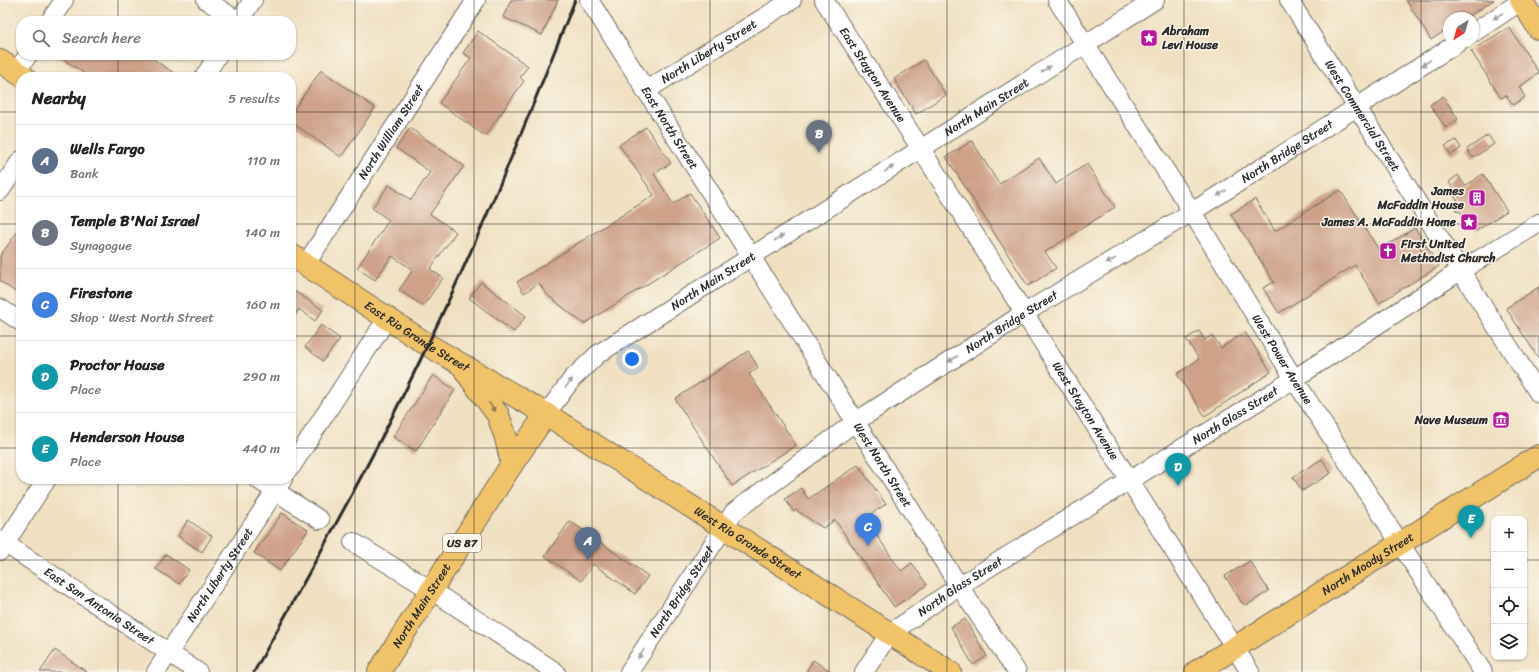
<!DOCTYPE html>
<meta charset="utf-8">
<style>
body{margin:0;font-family:Sriracha,sans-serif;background:#f6f6f6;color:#222}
.controls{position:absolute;right:12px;bottom:12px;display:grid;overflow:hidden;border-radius:8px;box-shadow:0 1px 3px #0004}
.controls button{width:36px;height:36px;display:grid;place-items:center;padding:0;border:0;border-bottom:1px solid #e0e0e0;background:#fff;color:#222;font:20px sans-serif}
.compass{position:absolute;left:1443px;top:12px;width:36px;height:36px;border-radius:50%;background:#fff;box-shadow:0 1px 3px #0004;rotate:217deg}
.you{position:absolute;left:632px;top:359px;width:14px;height:14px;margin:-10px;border:3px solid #fff;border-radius:50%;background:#1a73e8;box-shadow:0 0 0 6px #1a73e833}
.badge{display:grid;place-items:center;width:26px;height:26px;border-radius:50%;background:#7c3aed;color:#fff;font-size:13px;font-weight:700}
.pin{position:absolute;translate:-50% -33px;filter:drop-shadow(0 1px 2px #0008)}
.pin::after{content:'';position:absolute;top:21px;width:14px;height:12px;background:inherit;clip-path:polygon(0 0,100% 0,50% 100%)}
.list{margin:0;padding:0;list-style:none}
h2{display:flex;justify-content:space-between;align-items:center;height:52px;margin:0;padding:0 16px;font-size:17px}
h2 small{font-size:13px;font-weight:400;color:#767676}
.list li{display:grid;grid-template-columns:26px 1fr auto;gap:12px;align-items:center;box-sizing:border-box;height:72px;padding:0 16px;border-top:1px solid #e0e0e0}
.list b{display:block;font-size:15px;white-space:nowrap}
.list p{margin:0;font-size:13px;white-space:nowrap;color:#767676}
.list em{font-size:13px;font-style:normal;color:#767676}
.icon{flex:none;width:22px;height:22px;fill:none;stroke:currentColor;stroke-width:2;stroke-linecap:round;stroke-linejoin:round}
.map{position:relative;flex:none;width:1539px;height:672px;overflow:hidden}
.search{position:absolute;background:#fff;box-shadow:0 1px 3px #0004;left:16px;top:16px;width:280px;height:44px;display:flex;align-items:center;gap:10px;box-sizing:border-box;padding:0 14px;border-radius:16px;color:#767676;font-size:15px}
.panel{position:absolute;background:#fff;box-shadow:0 1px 3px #0004;left:16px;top:72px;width:280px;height:412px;border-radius:16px}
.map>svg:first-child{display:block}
</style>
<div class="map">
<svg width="1539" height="672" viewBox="0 0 1539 672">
<rect width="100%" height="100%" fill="#fbf7ec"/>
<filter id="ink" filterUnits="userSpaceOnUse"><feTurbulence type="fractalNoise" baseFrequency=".025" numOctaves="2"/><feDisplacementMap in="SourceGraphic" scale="8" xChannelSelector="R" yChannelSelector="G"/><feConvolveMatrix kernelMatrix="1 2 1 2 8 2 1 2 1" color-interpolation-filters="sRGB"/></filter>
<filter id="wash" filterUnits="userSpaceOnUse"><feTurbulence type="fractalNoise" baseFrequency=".012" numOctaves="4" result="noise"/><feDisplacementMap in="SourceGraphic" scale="16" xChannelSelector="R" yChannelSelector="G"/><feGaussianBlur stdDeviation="0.9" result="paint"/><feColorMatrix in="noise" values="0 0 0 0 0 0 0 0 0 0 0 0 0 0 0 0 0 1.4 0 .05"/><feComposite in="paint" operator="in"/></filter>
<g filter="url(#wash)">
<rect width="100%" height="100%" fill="#f0e0c1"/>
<g id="blocks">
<path fill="#cea188" d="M 511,0 L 558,0 L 542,35 L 503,17 Z
M 1406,0 L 1494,0 L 1466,18 L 1449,18 L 1449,28 L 1431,40 Z
M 1509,27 L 1539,73 L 1519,87 L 1525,97 L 1513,105 L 1506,95 L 1501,98 L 1471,51 Z
M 478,31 L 528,66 L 520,77 L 524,81 L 485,136 L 439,103 L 471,58 L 463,53 Z
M 57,55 L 147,55 L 180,77 L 90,77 Z
M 924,60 L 946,95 L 916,114 L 894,79 Z
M 321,70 L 375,108 L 341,157 L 291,122 L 291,114 Z
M 1443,96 L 1458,119 L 1446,128 L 1430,105 Z
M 646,127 L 671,163 L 654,174 L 673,204 L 690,193 L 720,238 L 584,324 L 546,294 L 539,283 L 524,293 L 517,282 L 654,195 L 619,145 Z
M 410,128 L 464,166 L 430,214 L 456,232 L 430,269 L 443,278 L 423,306 L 399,290 L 413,270 L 392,256 L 375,280 L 357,268 L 389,220 L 372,208 L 389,185 L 411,200 L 430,172 L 396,148 Z
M 1488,135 L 1494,144 L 1473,158 L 1467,149 Z
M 1456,140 L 1461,148 L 1451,155 L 1445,146 Z
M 972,141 L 999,184 L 1039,158 L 1056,184 L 1087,164 L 1115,207 L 1045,252 L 1056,268 L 1028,286 L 946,157 Z
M 1483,174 L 1507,211 L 1476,231 L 1472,224 L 1464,223 L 1464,214 L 1455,210 L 1459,203 L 1452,193 L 1455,191 L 1449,182 L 1458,175 L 1465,186 Z
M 1340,190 L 1379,250 L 1415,228 L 1439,266 L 1379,303 L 1355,265 L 1279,313 L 1263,288 L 1274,282 L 1231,214 L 1255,199 L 1275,231 Z
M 21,227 L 21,296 L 0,281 L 0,256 Z
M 481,282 L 526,316 L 514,332 L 469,298 Z
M 1539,287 L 1539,359 L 1506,308 Z
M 291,289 L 323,310 L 315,321 L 299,309 L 291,321 Z
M 321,325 L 340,339 L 323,361 L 305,347 Z
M 1199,331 L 1205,340 L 1212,335 L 1221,348 L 1245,332 L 1271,372 L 1205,416 L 1177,374 L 1199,359 L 1186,339 Z
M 748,351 L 758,367 L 749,374 L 796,445 L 732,486 L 675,399 Z
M 433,375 L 455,390 L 416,451 L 393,437 Z
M 1322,459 L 1331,473 L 1302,491 L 1293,477 Z
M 858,465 L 886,504 L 865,518 L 901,571 L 912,563 L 927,585 L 894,607 L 835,520 L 823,528 L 796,510 L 794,512 L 785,499 L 801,488 L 808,499 Z
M 282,513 L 308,530 L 280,571 L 254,553 Z
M 188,520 L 212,536 L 202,552 L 178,536 Z
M 570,521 L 648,576 L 635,594 L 593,564 L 581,581 L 545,556 Z
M 166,554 L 189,570 L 179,584 L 156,569 Z
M 1250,561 L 1269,591 L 1247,605 L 1242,603 L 1225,576 Z
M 965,619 L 987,656 L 973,665 L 951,627 Z
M 55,650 L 87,672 L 40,672 Z
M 813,660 L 831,672 L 806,672 Z"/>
</g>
</g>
<g filter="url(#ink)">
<use href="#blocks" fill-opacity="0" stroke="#706a60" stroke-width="1"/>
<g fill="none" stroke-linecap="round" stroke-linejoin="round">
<defs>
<g id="minor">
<path d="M 206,0 L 238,21"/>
<path id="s1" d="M 589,0 L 959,586 L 1017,672"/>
<path id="s2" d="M 824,0 L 921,149 L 1250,672"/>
<path id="s3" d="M 1057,0 L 1192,212 L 1294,379 L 1483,672"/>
<path id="s4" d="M 1289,0 L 1539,394"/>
<path d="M 50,21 L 64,0"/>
<path d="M 239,21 L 253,0"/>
<path d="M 1473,33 L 1523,0"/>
<path d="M 16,72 L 28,55"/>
<path d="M 204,77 L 218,55"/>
<path id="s5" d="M 645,91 L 792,0"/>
<path d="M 0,191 L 21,160"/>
<path id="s6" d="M 306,264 L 476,0"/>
<path d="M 0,308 L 21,322"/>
<path id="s7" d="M 546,414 L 572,379 L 598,354 L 1155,0"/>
<path d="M 291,467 L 388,317"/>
<path d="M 257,479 L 320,520"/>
<path id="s8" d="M 0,540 L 198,672"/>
<path d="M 353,542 L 431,590 L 556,672"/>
<path d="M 0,551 L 47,479"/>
<path id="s9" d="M 156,672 L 283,479"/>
<path id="s10" d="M 629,672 L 734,512 L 855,422 L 1023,314 L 1192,212 L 1459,42"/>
<path id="s11" d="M 864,672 L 889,634 L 959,586 L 1294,379 L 1460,271 L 1539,223"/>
</g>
<g id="major">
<path d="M 1521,0 L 1539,29"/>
<path d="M 0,61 L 24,77"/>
<path id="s12" d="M 291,255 L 428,345 L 546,414 L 950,672"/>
<path d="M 466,372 L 498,415 L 506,438 L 512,464"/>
<path id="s13" d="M 379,672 L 512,464 L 546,414"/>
<path id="s14" d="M 1196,672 L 1539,456"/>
</g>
</defs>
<use href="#minor" stroke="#706a60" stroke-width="20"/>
<use href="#major" stroke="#706a60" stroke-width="24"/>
<use href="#minor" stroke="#fff" stroke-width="18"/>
<use href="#major" stroke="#f1c369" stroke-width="22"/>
<path stroke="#2b2b2b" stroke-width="3" d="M 254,672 C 314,564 375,456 428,344 C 482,232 529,116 575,0"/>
</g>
<defs><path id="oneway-solid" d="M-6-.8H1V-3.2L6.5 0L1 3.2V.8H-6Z"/></defs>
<g fill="#a0a0a0">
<use href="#oneway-solid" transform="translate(1498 16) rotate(147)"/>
<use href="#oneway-solid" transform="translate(1426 63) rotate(147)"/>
<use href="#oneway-solid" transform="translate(1046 69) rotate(-33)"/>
<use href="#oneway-solid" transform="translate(889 169) rotate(-32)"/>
<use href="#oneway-solid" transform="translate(1222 193) rotate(148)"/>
<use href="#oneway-solid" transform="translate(779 238) rotate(-32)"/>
<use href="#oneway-solid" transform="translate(1111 261) rotate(149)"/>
<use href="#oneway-solid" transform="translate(953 359) rotate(147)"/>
<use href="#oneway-solid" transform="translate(569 383) rotate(-52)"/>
<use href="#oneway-solid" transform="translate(641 654) rotate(123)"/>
</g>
<use fill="#8e774a" href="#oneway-solid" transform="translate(492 407) rotate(55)"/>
</g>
<path fill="none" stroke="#2b2b2b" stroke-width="1" stroke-opacity="0.55" d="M 118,0 L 118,21M 237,0 L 237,21M 355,0 L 355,672M 474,0 L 474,672M 592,0 L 592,672M 710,0 L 710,672M 829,0 L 829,672M 947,0 L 947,672M 1065,0 L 1065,672M 1184,0 L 1184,672M 1302,0 L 1302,672M 1421,0 L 1421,672M 118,55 L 118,77M 237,55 L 237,77M 0,112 L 21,112M 291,112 L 1539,112M 0,224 L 21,224M 291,224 L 1539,224M 0,336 L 21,336M 291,336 L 1539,336M 0,448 L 21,448M 291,448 L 1539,448M 118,479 L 118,672M 237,479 L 237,672M 0,560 L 1494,560M 1524,560 L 1539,560"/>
<defs>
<symbol id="sight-square" viewBox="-11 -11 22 22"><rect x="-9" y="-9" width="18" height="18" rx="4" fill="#b5179e" stroke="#fbf7ec"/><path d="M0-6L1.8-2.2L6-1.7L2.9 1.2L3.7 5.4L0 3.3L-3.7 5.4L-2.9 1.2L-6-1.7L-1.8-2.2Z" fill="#fff"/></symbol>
<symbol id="building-square" viewBox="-11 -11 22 22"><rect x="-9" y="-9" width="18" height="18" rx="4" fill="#b5179e" stroke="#fbf7ec"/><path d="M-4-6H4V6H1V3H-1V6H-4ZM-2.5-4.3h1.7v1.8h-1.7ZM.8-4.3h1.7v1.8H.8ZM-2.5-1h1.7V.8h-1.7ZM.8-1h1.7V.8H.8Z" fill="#fff"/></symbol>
<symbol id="church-square" viewBox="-11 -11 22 22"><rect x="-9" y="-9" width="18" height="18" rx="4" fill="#b5179e" stroke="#fbf7ec"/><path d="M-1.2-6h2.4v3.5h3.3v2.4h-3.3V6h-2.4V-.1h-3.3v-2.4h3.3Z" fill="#fff"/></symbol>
<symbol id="museum-square" viewBox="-11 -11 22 22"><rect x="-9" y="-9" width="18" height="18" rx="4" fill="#b5179e" stroke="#fbf7ec"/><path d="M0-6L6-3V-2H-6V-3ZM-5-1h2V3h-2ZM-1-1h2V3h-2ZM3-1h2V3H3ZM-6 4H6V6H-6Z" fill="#fff"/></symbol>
</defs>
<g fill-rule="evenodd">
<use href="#sight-square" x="1139" y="28" width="20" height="20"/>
<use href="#building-square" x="1467" y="188" width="20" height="20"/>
<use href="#sight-square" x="1459" y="212" width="20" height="20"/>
<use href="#church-square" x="1378" y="241" width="20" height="20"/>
<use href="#museum-square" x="1491" y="410" width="20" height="20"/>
</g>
<g text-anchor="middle" stroke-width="3" stroke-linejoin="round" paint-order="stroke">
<rect fill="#fbf7ec" stroke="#696865" stroke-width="1" x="443" y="534" width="38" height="18" rx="3"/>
<g font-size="11" font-weight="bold" fill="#2b2b2b">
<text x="462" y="547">US 87</text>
</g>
<g font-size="12" font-weight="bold" fill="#2b2b2b" stroke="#fbf7ec" text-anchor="end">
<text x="1162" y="35" text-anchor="start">Abraham<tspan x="1162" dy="14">Levi House</tspan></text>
<text x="1464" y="195">James<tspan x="1464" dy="14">McFaddin House</tspan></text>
<text x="1456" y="226">James A. McFaddin Home</text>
<text x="1401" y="248" text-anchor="start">First United<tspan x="1401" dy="14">Methodist Church</tspan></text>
<text x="1488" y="424">Nave Museum</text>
</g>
<g font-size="12" fill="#2b2b2b" stroke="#fbf7ec">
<text dy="4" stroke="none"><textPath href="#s5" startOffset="75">North Liberty Street</textPath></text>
<text dy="4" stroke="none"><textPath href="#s2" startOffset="89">East Stayton Avenue</textPath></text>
<text dy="4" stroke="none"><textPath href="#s7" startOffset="540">North Main Street</textPath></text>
<text dy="4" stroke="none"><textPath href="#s4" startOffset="137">West Commercial Street</textPath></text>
<text dy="4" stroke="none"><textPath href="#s1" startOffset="151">East North Street</textPath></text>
<text dy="4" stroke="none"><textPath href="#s6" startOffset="157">North William Street</textPath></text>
<text dy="4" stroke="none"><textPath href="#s10" startOffset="852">North Bridge Street</textPath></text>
<text dy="4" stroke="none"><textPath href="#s7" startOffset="216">North Main Street</textPath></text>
<text dy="4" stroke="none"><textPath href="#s10" startOffset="528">North Bridge Street</textPath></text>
<text dy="4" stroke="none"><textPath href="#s12" startOffset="150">East Rio Grande Street</textPath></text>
<text dy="4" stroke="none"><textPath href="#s3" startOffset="424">West Power Avenue</textPath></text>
<text dy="4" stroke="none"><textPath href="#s2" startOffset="487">West Stayton Avenue</textPath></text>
<text dy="4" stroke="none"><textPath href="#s11" startOffset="455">North Glass Street</textPath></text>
<text dy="4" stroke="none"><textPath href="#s1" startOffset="550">West North Street</textPath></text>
<text dy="4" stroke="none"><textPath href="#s12" startOffset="540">West Rio Grande Street</textPath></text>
<text dy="4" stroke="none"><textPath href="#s14" startOffset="203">North Moody Street</textPath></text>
<text dy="4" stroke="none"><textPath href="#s9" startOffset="116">North Liberty Street</textPath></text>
<text dy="4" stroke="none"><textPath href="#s11" startOffset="131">North Glass Street</textPath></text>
<text dy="4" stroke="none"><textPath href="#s10" startOffset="96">North Bridge Street</textPath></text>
<text dy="4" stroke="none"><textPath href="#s13" startOffset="79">North Main Street</textPath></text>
<text dy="4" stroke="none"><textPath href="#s8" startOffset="119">East San Antonio Street</textPath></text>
</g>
</g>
</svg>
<div class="controls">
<button>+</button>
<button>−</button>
<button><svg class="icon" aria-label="locate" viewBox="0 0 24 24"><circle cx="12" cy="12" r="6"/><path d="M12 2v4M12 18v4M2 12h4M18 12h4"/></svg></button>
<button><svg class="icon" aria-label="layers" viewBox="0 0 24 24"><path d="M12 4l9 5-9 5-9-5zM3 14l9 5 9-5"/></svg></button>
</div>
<svg class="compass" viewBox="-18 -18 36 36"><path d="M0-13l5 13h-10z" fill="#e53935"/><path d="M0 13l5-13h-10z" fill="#767676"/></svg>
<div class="you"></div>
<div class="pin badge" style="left:588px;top:560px;background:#5c6f8a">A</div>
<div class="pin badge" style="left:819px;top:153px;background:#6b7280">B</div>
<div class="pin badge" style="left:868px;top:546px;background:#3f7fe0">C</div>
<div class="pin badge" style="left:1178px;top:486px;background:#0f9aa8">D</div>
<div class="pin badge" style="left:1471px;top:538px;background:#0f9aa8">E</div>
<div class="search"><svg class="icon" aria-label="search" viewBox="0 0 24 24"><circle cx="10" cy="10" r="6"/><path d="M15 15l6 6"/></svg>Search here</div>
<section class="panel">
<h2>Nearby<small>5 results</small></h2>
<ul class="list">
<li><span class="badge" style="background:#5c6f8a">A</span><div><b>Wells Fargo</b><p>Bank</p></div><em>110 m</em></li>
<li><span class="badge" style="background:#6b7280">B</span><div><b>Temple B'Nai Israel</b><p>Synagogue</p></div><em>140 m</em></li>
<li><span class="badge" style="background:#3f7fe0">C</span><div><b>Firestone</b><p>Shop · West North Street</p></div><em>160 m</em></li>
<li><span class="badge" style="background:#0f9aa8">D</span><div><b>Proctor House</b><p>Place</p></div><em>290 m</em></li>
<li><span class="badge" style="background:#0f9aa8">E</span><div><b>Henderson House</b><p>Place</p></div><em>440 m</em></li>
</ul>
</section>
</div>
